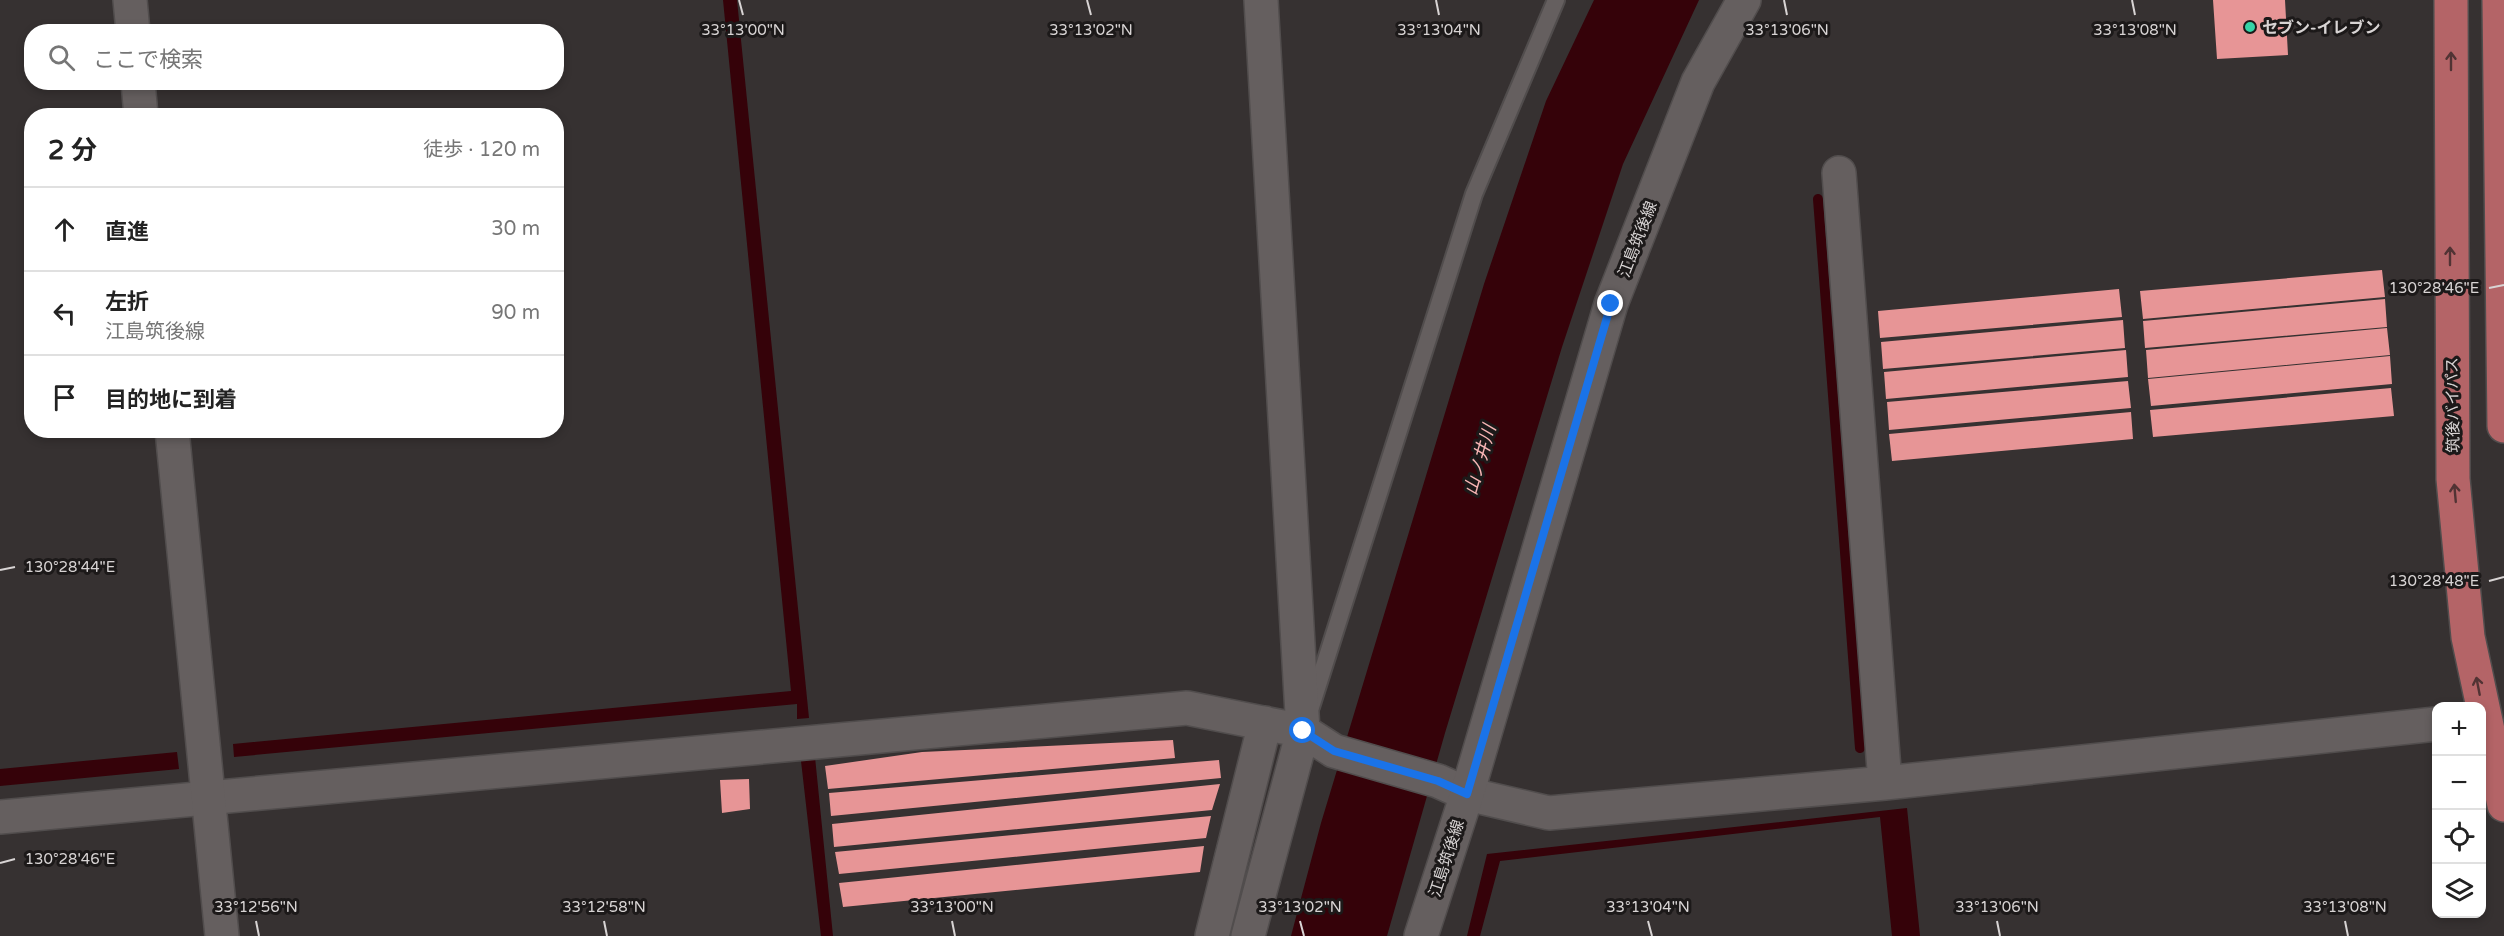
<!DOCTYPE html>
<html lang="ja">
<meta charset="utf-8">
<style>
body{margin:0;font-family:"Varela Round","Noto Sans JP",sans-serif;background:#f6f6f6;color:#222}
.controls{position:absolute;right:18px;bottom:18px;display:grid;overflow:hidden;border-radius:12px;box-shadow:0 3px 9px #0003}
.controls button{width:54px;height:54px;display:grid;place-items:center;padding:0;border:0;border-bottom:2px solid #e0e0e0;background:#fff;color:#222;font:30px sans-serif}
.stop{position:absolute;width:18px;height:18px;margin:-14px;border:4px solid #1a73e8;border-radius:50%;background:#fff}
.stop.end{background:#1a73e8;border-color:#fff;box-shadow:0 2px 6px #0008}
.list{margin:0;padding:0;list-style:none}
h2{display:flex;justify-content:space-between;align-items:center;height:78px;margin:0;padding:0 24px;font-size:26px}
h2 small{font-size:20px;font-weight:400;color:#767676}
.list li{display:grid;grid-template-columns:39px 1fr auto;gap:18px;align-items:center;box-sizing:border-box;height:84px;padding:0 24px;border-top:2px solid #e0e0e0}
.list b{display:block;font-size:22px;white-space:nowrap}
.list p{margin:0;font-size:20px;white-space:nowrap;color:#767676}
.list em{font-size:20px;font-style:normal;color:#767676}
.icon{flex:none;width:33px;height:33px;fill:none;stroke:currentColor;stroke-width:2;stroke-linecap:round;stroke-linejoin:round}
.map{position:relative;flex:none;width:2504px;height:936px;overflow:hidden}
.search{position:absolute;background:#fff;box-shadow:0 3px 9px #0003;left:24px;top:24px;width:540px;height:66px;display:flex;align-items:center;gap:15px;box-sizing:border-box;padding:0 21px;border-radius:24px;color:#767676;font-size:22px}
.panel{position:absolute;background:#fff;box-shadow:0 3px 9px #0003;left:24px;top:108px;width:540px;height:330px;border-radius:24px}
.map>svg:first-child{display:block}
</style>
<div class="map">
<svg width="2504" height="936" viewBox="0 0 2504 936">
<rect width="100%" height="100%" fill="#363131"/>
<path fill="#350209" d="M 723,0 L 737,0 L 809,718 L 797,719 L 797,704 L 234,757 L 233,744 L 791,691 Z
M 1594,0 L 1699,0 L 1623,164 L 1562,347 L 1445,733 L 1387,936 L 1291,936 L 1321,823 L 1484,284 L 1546,101 Z
M 177,752 L 179,769 L 0,786 L 0,769 Z
M 815,757 L 833,936 L 821,936 L 801,761 Z
M 1907,808 L 1920,936 L 1892,936 L 1880,817 L 1500,861 L 1480,936 L 1467,936 L 1487,854 Z"/>
<g fill="none" stroke-linecap="round" stroke-linejoin="round">
<path stroke="#350209" stroke-width="10" d="M 1818,199 L 1860,748"/>
</g>
<path fill="#e79596" d="M 2213,0 L 2285,0 L 2288,55 L 2217,59 Z
M 2382,270 L 2385,297 L 2143,319 L 2140,291 Z
M 2119,289 L 2122,317 L 1880,338 L 1878,311 Z
M 2385,299 L 2387,327 L 2145,348 L 2143,321 Z
M 2123,320 L 2125,348 L 1883,369 L 1881,342 Z
M 2387,328 L 2390,355 L 2148,378 L 2146,350 Z
M 2126,350 L 2128,377 L 1886,399 L 1884,372 Z
M 2390,356 L 2392,384 L 2151,406 L 2148,379 Z
M 2128,381 L 2131,408 L 1889,430 L 1887,402 Z
M 2391,388 L 2394,416 L 2153,437 L 2150,410 Z
M 2131,412 L 2133,439 L 1892,461 L 1889,434 Z
M 1173,740 L 1175,758 L 828,789 L 825,766 L 922,752 Z
M 1219,760 L 1221,778 L 831,816 L 829,793 Z
M 749,779 L 750,809 L 722,813 L 720,780 Z
M 1220,784 L 1212,810 L 834,847 L 832,824 Z
M 1211,816 L 1206,838 L 839,874 L 835,852 Z
M 1204,846 L 1200,872 L 843,907 L 839,883 Z"/>
<g fill="none" stroke-linecap="round" stroke-linejoin="round">
<defs>
<path id="service" d="M 1311,707 L 1474,194 L 1556,0"/>
<path id="minor" d="M 1839,173 L 1885,783
M 0,817 L 1187,708 L 1303,731 L 1334,751 L 1438,781 L 1467,794 L 1549,813 L 1885,783 L 2436,724
M 1212,936 L 1265,723
M 1248,936 L 1303,731 L 1261,0"/>
<path id="tertiary" d="M 130,0 L 133,32
M 138,82 L 141,116
M 172,430 L 222,936"/>
<path id="secondary" d="M 1421,936 L 1467,794 L 1611,304 L 1698,82 L 1744,0"/>
<path id="trunk" d="M 2451,0 L 2453,479 L 2468,637 L 2504,805
M 2499,0 L 2504,426"/>
</defs>
<use href="#service" stroke="#514d4d" stroke-width="20"/>
<use href="#minor" stroke="#514d4d" stroke-width="36"/>
<use href="#tertiary" stroke="#514d4d" stroke-width="36"/>
<use href="#secondary" stroke="#514d4d" stroke-width="36"/>
<use href="#trunk" stroke="#514d4d" stroke-width="36"/>
<use href="#service" stroke="#655f5f" stroke-width="16"/>
<use href="#minor" stroke="#655f5f" stroke-width="33"/>
<use href="#tertiary" stroke="#655f5f" stroke-width="33"/>
<use href="#secondary" stroke="#655f5f" stroke-width="33"/>
<use href="#trunk" stroke="#b46467" stroke-width="33"/>
</g>
<defs><path id="oneway-shaft" d="M-6 0H5M1.5-3L5.5 0L1.5 3" fill="none" stroke-width="1.6" stroke-linecap="round" stroke-linejoin="round" transform="scale(1.5)"/></defs>
<g stroke="#513334">
<use href="#oneway-shaft" transform="translate(2451 61) rotate(-90)"/>
<use href="#oneway-shaft" transform="translate(2450 256) rotate(-90)"/>
<use href="#oneway-shaft" transform="translate(2455 493) rotate(-95)"/>
<use href="#oneway-shaft" transform="translate(2478 686) rotate(-101)"/>
</g>
<g fill="none" stroke-linecap="round" stroke-linejoin="round">
<path stroke="#1a73e8" stroke-width="8" d="M 1303,731 L 1334,751 L 1438,781 L 1467,794 L 1611,304"/>
</g>
<path fill="none" stroke="#d8d4d4" stroke-width="2" d="M 739,0 L 743,15M 1087,0 L 1091,15M 1436,0 L 1439,15M 1784,0 L 1787,15M 2132,0 L 2135,15M 2489,288 L 2504,285M 0,570 L 15,567M 2489,581 L 2504,577M 0,863 L 15,859M 256,921 L 259,936M 604,921 L 607,936M 952,921 L 955,936M 1300,921 L 1304,936M 1648,921 L 1652,936M 1997,921 L 2000,936M 2345,921 L 2348,936"/>
<circle fill="#35d4a7" stroke="#1c1919" stroke-width="2" cx="2250" cy="27" r="6"/>
<g text-anchor="middle" stroke-width="6" stroke-linejoin="round" paint-order="stroke">
<g font-size="16" font-weight="bold" fill="#d8d4d4" stroke="#1c1919" text-anchor="start">
<text x="2262" y="33">セブン-イレブン</text>
</g>
<g font-size="16" fill="#d8d4d4" stroke="#1c1919">
<text transform="translate(1637 239) rotate(-69)" y="6">江島筑後線</text>
<text transform="translate(2452 405) rotate(-91)" y="6">筑後バイパス</text>
<text transform="translate(1446 858) rotate(-72)" y="6">江島筑後線</text>
</g>
<g font-size="18" font-style="italic" fill="#f8b5b5" stroke="#1c1919">
<text transform="translate(1480 460) rotate(-74)" y="6">山ノ井川</text>
</g>
</g>
<g font-size="15" text-anchor="middle" fill="#d8d4d4" stroke="#1c1919" stroke-width="6" stroke-linejoin="round" paint-order="stroke">
<text x="743" y="35">33°13'00"N</text>
<text x="1091" y="35">33°13'02"N</text>
<text x="1439" y="35">33°13'04"N</text>
<text x="1787" y="35">33°13'06"N</text>
<text x="2135" y="35">33°13'08"N</text>
<text x="2434" y="293">130°28'46"E</text>
<text x="70" y="572">130°28'44"E</text>
<text x="2434" y="586">130°28'48"E</text>
<text x="70" y="864">130°28'46"E</text>
<text x="256" y="912">33°12'56"N</text>
<text x="604" y="912">33°12'58"N</text>
<text x="952" y="912">33°13'00"N</text>
<text x="1300" y="912">33°13'02"N</text>
<text x="1648" y="912">33°13'04"N</text>
<text x="1997" y="912">33°13'06"N</text>
<text x="2345" y="912">33°13'08"N</text>
</g>
</svg>
<div class="controls">
<button>+</button>
<button>−</button>
<button><svg class="icon" aria-label="locate" viewBox="0 0 24 24"><circle cx="12" cy="12" r="6"/><path d="M12 2v4M12 18v4M2 12h4M18 12h4"/></svg></button>
<button><svg class="icon" aria-label="layers" viewBox="0 0 24 24"><path d="M12 4l9 5-9 5-9-5zM3 14l9 5 9-5"/></svg></button>
</div>
<div class="stop" style="left:1303px;top:731px"></div>
<div class="stop end" style="left:1611px;top:304px"></div>
<div class="search"><svg class="icon" aria-label="search" viewBox="0 0 24 24"><circle cx="10" cy="10" r="6"/><path d="M15 15l6 6"/></svg>ここで検索</div>
<section class="panel">
<h2>2 分<small>徒歩 · 120 m</small></h2>
<ul class="list">
<li><svg class="icon" aria-label="ahead" viewBox="0 0 24 24"><path d="M12 20V5M6 11l6-6 6 6"/></svg><div><b>直進</b></div><em>30 m</em></li>
<li><svg class="icon" aria-label="left" viewBox="0 0 24 24"><path d="M17 20v-9H6M10 6l-5 5 5 5"/></svg><div><b>左折</b><p>江島筑後線</p></div><em>90 m</em></li>
<li><svg class="icon" aria-label="arrive" viewBox="0 0 24 24"><path d="M6 21V4h12l-3 4 3 4H6"/></svg><div><b>目的地に到着</b></div></li>
</ul>
</section>
</div>
